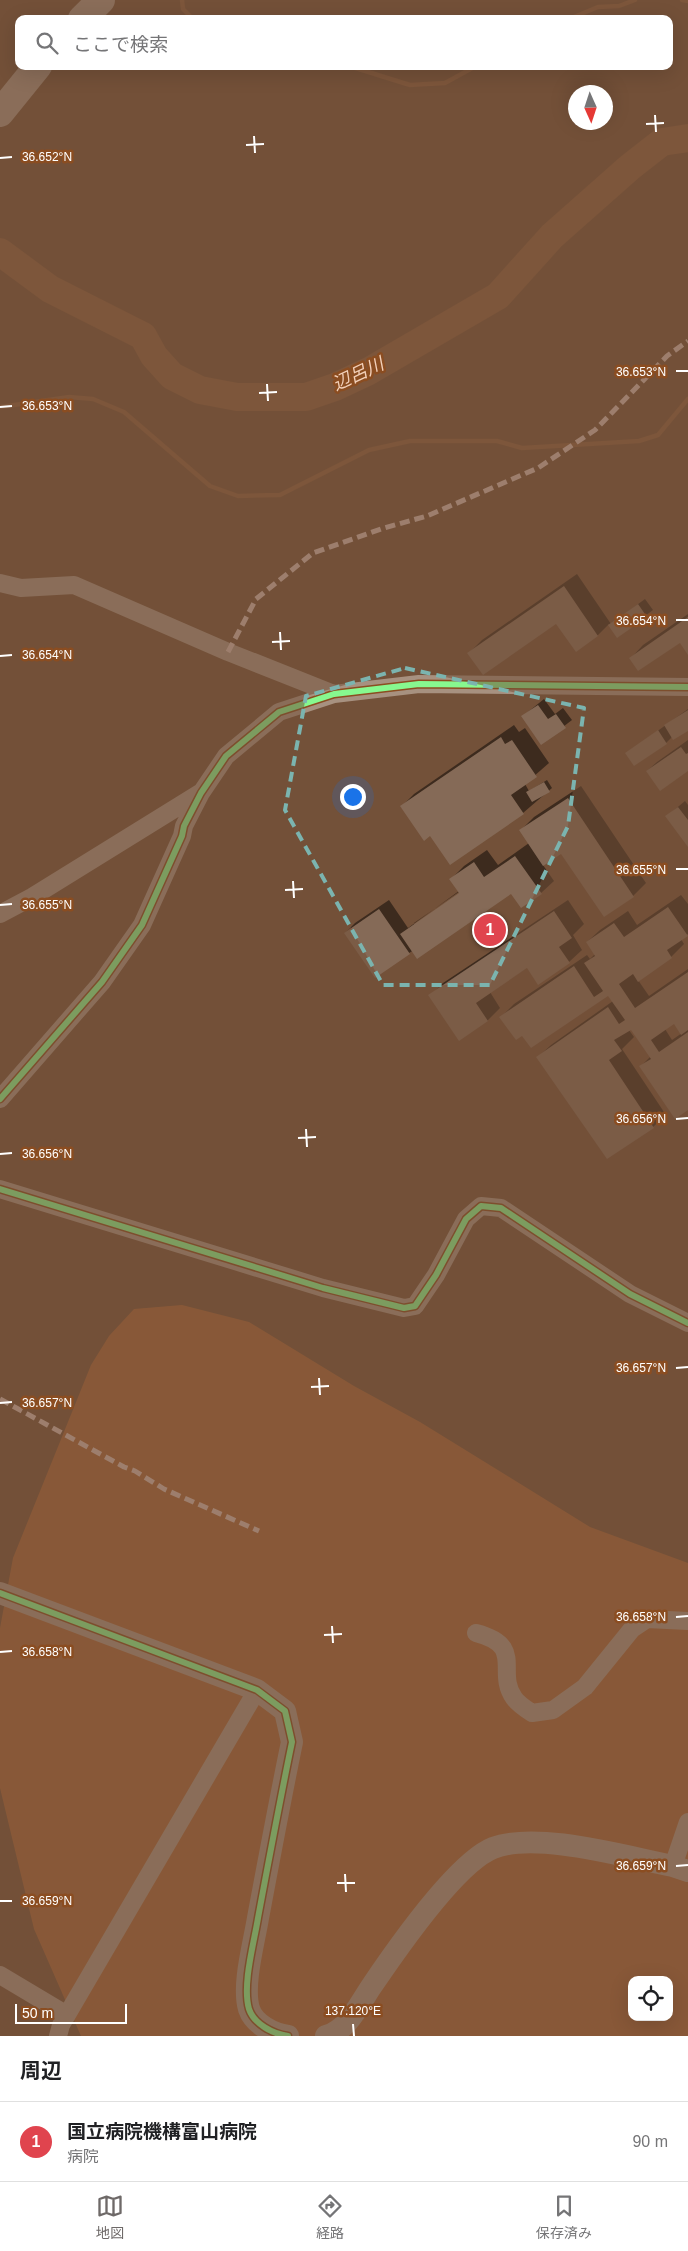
<!DOCTYPE html>
<html lang="ja">
<meta charset="utf-8">
<style>
body{margin:0;font-family:Helvetica,"Noto Sans JP",sans-serif;background:#f2f2f2;color:#202124}
.controls{position:absolute;right:15px;bottom:15px;display:grid;overflow:hidden;border-radius:10px;box-shadow:0 5px 20px #0002}
.controls button{width:45px;height:45px;display:grid;place-items:center;padding:0;border:0;border-bottom:1px solid #e0e0e0;background:#fff;color:#202124;font:25px sans-serif}
.compass{position:absolute;left:568px;top:85px;width:45px;height:45px;border-radius:50%;background:#fff;box-shadow:0 5px 20px #0002;rotate:177deg}
.scale{position:absolute;left:15px;bottom:12px;width:112px;box-sizing:border-box;padding-left:5px;border:2px solid #fff;border-top:0;font-size:14px;line-height:18px;white-space:nowrap;color:#fff;-webkit-text-stroke:4px #8b4d21;paint-order:stroke}
.you{position:absolute;left:352px;top:796px;width:18px;height:18px;margin:-12px;border:4px solid #fff;border-radius:50%;background:#1a73e8;box-shadow:0 0 0 8px #1a73e833}
.badge{display:grid;place-items:center;width:32px;height:32px;border-radius:50%;background:#6e6968;color:#fff;font-size:16px;font-weight:700}
.pin{position:absolute;translate:-50% -50%;border:2px solid #fff;box-shadow:0 1px 5px #0006}
.list{margin:0;padding:0;list-style:none}
h2{display:flex;justify-content:space-between;align-items:center;height:65px;margin:0;padding:0 20px;font-size:21px}
h2 small{font-size:16px;font-weight:400;color:#757577}
.list li{display:grid;grid-template-columns:32px 1fr auto;gap:15px;align-items:center;box-sizing:border-box;height:80px;padding:0 20px;border-top:1px solid #e0e0e0}
.list b{display:block;font-size:19px;white-space:nowrap}
.list p{margin:0;font-size:16px;white-space:nowrap;color:#757577}
.list em{font-size:16px;font-style:normal;color:#757577}
.icon{flex:none;width:28px;height:28px;fill:none;stroke:currentColor;stroke-width:2;stroke-linecap:round;stroke-linejoin:round}
.map{position:relative;flex:none;width:688px;height:2036px;overflow:hidden}
.search{position:absolute;background:#fff;box-shadow:0 5px 20px #0002;left:15px;right:15px;top:15px;height:55px;display:flex;align-items:center;gap:12px;box-sizing:border-box;padding:0 18px;border-radius:10px;color:#757577;font-size:19px}
.sheet{height:145px;background:#fff}
nav{display:flex;justify-content:space-around;align-items:center;box-sizing:border-box;height:70px;border-top:1px solid #e0e0e0;background:#fff;font-size:14px;color:#757577}
nav a{display:grid;justify-items:center;gap:2px}
nav .on{color:#6e6968}
.map>svg:first-child{display:block}
</style>
<div class="map">
<svg width="688" height="2036" viewBox="0 0 688 2036">
<rect width="100%" height="100%" fill="#735139"/>
<path fill="#a36338" fill-rule="evenodd" d="M 182,1305 L 249,1322 L 354,1386 L 420,1422 L 590,1527 L 688,1563 L 688,2036 L 81,2036 L 34,1929 L 0,1788 L 0,1628 L 13,1558 L 91,1365 L 109,1336 L 134,1309 ZM 632,1980 L 669,1980 L 669,2017 L 632,2017 Z"/>
<path fill="#0007" fill-rule="evenodd" d="M 577,574 L 611,624 L 645,599 L 653,610 L 618,636 L 609,624 L 598,635 L 576,650 L 557,622 L 469,653 L 482,640 Z
M 688,614 L 688,653 L 680,641 L 631,658 L 643,645 Z
M 544,699 L 555,714 L 563,708 L 572,720 L 542,743 L 523,716 Z
M 688,709 L 688,729 L 672,737 L 666,743 L 627,753 Z
M 514,725 L 519,732 L 525,728 L 549,763 L 525,784 L 529,791 L 547,780 L 552,788 L 523,813 L 430,834 L 401,807 L 414,794 Z
M 688,740 L 688,769 L 647,771 L 657,762 Z
M 581,786 L 646,883 L 633,896 L 604,915 L 561,852 L 543,865 L 554,881 L 541,893 L 512,892 L 409,953 L 345,933 L 355,923 L 389,900 L 408,928 L 459,891 L 451,879 L 464,866 L 487,850 L 498,865 L 529,843 L 521,830 L 534,817 ZM 463,889 L 465,891 L 414,926 L 414,923 Z
M 685,801 L 688,805 L 688,844 L 667,816 Z
M 681,895 L 688,904 L 688,934 L 681,939 L 684,944 L 671,957 L 638,980 L 649,996 L 688,969 L 688,1108 L 641,1066 L 651,1056 L 632,1028 L 629,1030 L 634,1037 L 622,1049 L 666,1115 L 653,1127 L 538,1057 L 551,1045 L 613,1001 L 609,994 L 523,1034 L 501,1017 L 514,1004 L 587,955 L 590,959 L 595,954 L 587,942 L 600,930 L 628,911 L 637,925 ZM 675,1022 L 682,1033 L 672,1040 L 665,1029 Z
M 568,900 L 584,924 L 573,935 L 582,950 L 569,962 L 528,967 L 490,992 L 500,1008 L 487,1021 L 430,996 L 443,983 Z"/>
<g fill="none" stroke-linecap="round" stroke-linejoin="round">
<path stroke="#895d3e" stroke-width="4.5" d="M 182,0 L 183,9 L 193,19
M 682,0 L 688,1
M 569,19 L 598,7 L 619,6 L 635,0
M 349,66 L 410,85 L 445,83 L 476,66
M 0,407 L 69,397 L 93,399 L 124,412 L 210,486 L 238,496 L 280,495 L 369,450 L 410,441 L 497,441 L 522,448 L 639,441 L 658,435 L 688,399"/>
<path stroke="#895d3e" stroke-width="28" d="M 0,252 L 50,289 L 143,336 L 154,356 L 172,376 L 200,390 L 237,397 L 306,397 L 335,387 L 369,371 L 498,296 L 552,236 L 630,167 L 662,142 L 688,138"/>
</g>
<path fill="#856a57" d="M 564,586 L 598,636 L 576,652 L 556,624 L 483,675 L 467,653 Z
M 638,604 L 647,617 L 617,638 L 608,625 Z
M 688,617 L 688,655 L 680,643 L 638,671 L 629,658 Z
M 538,705 L 548,719 L 556,714 L 566,728 L 541,745 L 521,716 Z
M 688,710 L 688,731 L 673,740 L 664,725 Z
M 658,730 L 667,744 L 634,766 L 625,753 Z
M 501,737 L 505,744 L 512,740 L 537,777 L 511,795 L 524,814 L 450,865 L 430,836 L 424,841 L 400,806 Z
M 681,747 L 686,754 L 688,753 L 688,771 L 660,791 L 646,771 Z
M 544,782 L 550,792 L 532,802 L 526,792 Z
M 568,798 L 634,897 L 604,917 L 561,854 L 543,866 L 519,830 Z
M 678,807 L 688,820 L 688,847 L 665,816 Z
M 515,856 L 542,894 L 521,908 L 511,894 L 417,959 L 400,934 L 459,893 L 449,879 L 474,862 L 484,877 Z
M 668,907 L 688,936 L 667,950 L 672,958 L 638,982 L 633,974 L 619,984 L 635,1008 L 688,972 L 688,1030 L 681,1035 L 674,1024 L 651,1040 L 659,1052 L 688,1032 L 688,1110 L 675,1119 L 639,1066 L 651,1059 L 631,1030 L 614,1040 L 622,1051 L 609,1060 L 654,1128 L 607,1159 L 536,1057 L 608,1007 L 619,1024 L 625,1020 L 608,996 L 531,1048 L 522,1036 L 516,1040 L 499,1017 L 574,966 L 594,997 L 603,991 L 584,963 L 595,956 L 586,942 L 614,923 L 624,937 Z
M 379,909 L 410,954 L 375,978 L 344,933 Z
M 554,911 L 572,938 L 559,947 L 570,963 L 538,985 L 527,968 L 476,1003 L 488,1021 L 459,1041 L 428,995 Z"/>
<g fill="none" stroke-linecap="round" stroke-linejoin="round">
<path stroke="#a79180" stroke-width="18" d="M 0,583 L 21,588 L 74,585 L 228,652 L 334,694
M 0,914 L 32,897 L 200,793
M 0,1099 L 102,982 L 142,925 L 182,836 L 184,826 L 201,793 L 226,756 L 279,712 L 334,694 L 419,684 L 688,687
M 0,1189 L 323,1288 L 404,1308 L 415,1306 L 436,1275 L 466,1219 L 481,1206 L 501,1208 L 630,1294 L 688,1323
M 476,1633 C 526,1646 495,1671 514,1698 C 518,1704 526,1709 532,1713 L 553,1710 L 585,1687 L 632,1629 L 647,1619 L 688,1621
M 673,1866 L 688,1822
M 0,1975 L 67,2015
M 58,2036 L 61,2025 L 257,1690"/>
<path stroke="#a79180" stroke-width="22" d="M 0,1593 L 257,1690 L 285,1711 L 292,1742 C 280,1800 269,1859 258,1918 C 254,1943 242,1985 249,2009 C 254,2024 273,2034 288,2036
M 326,2036 C 347,2031 359,2005 371,1987 C 394,1953 456,1863 493,1848 C 537,1831 626,1857 673,1866 L 688,1871"/>
<path stroke="#a69080" stroke-width="28" d="M 82,19 L 101,0
M 0,113 L 38,66"/>
<path stroke="#d1b7ad" stroke-width="5" stroke-dasharray="10 5" stroke-linecap="butt" d="M 228,652 L 256,599 L 313,553 L 384,528 L 427,516 L 538,468 L 595,430 L 667,356 L 688,341
M 0,1399 L 124,1467 L 135,1471 L 164,1489 L 259,1531"/>
<defs>
<path id="cycleway" d="M 0,1099 L 102,982 L 142,925 L 182,836 L 184,826 L 201,793 L 226,756 L 279,712 L 334,694 L 419,684 L 688,687
M 0,1189 L 323,1288 L 404,1308 L 415,1306 L 436,1275 L 466,1219 L 481,1206 L 501,1208 L 630,1294 L 688,1323
M 0,1593 L 257,1690 L 285,1711 L 292,1742 C 280,1800 269,1859 258,1918 C 254,1943 242,1985 249,2009 C 254,2024 273,2034 288,2036"/>
</defs>
<use href="#cycleway" stroke="#8b4d21" stroke-width="9"/>
<use href="#cycleway" stroke="#87f88f" stroke-width="6"/>
</g>
<path d="M0 0H688V2036H0ZM 405,668 L 584,708 L 568,826 L 490,985 L 383,985 L 285,810 L 306,696 Z" fill="#735139" fill-opacity=".55" fill-rule="evenodd"/>
<path fill="none" stroke="#7bb4af" stroke-width="4" stroke-dasharray="10 6" stroke-linejoin="round" d="M 405,668 L 584,708 L 568,826 L 490,985 L 383,985 L 285,810 L 306,696 Z"/>
<path fill="none" stroke="#fff" stroke-width="2" d="M 655,115 L 656,132M 646,124 L 664,123M 254,136 L 255,153M 246,145 L 264,144M 0,158 L 12,157M 676,371 L 688,371M 267,384 L 268,401M 259,393 L 277,392M 0,407 L 12,406M 676,620 L 688,620M 280,632 L 281,650M 272,642 L 290,641M 0,656 L 12,655M 676,869 L 688,869M 293,881 L 294,898M 285,890 L 303,889M 0,905 L 12,904M 676,1119 L 688,1118M 306,1129 L 307,1147M 298,1138 L 316,1137M 0,1154 L 12,1153M 676,1368 L 688,1367M 319,1378 L 320,1395M 311,1387 L 329,1386M 0,1403 L 12,1402M 676,1617 L 688,1616M 332,1626 L 333,1643M 324,1635 L 342,1634M 0,1652 L 12,1651M 676,1866 L 688,1865M 345,1874 L 346,1892M 337,1883 L 355,1883M 0,1901 L 12,1901M 353,2024 L 354,2036"/>
<g text-anchor="middle" stroke-width="5" stroke-linejoin="round" paint-order="stroke">
<g font-size="18" font-style="italic" fill="#f2d0ba" stroke="#8b4d21">
<text transform="translate(358 374) rotate(-25)" y="6">辺呂川</text>
</g>
</g>
<g font-size="12" text-anchor="middle" fill="#fff" stroke="#8b4d21" stroke-width="5" stroke-linejoin="round" paint-order="stroke">
<text x="47" y="161">36.652°N</text>
<text x="641" y="376">36.653°N</text>
<text x="47" y="410">36.653°N</text>
<text x="641" y="625">36.654°N</text>
<text x="47" y="659">36.654°N</text>
<text x="641" y="874">36.655°N</text>
<text x="47" y="909">36.655°N</text>
<text x="641" y="1123">36.656°N</text>
<text x="47" y="1158">36.656°N</text>
<text x="641" y="1372">36.657°N</text>
<text x="47" y="1407">36.657°N</text>
<text x="641" y="1621">36.658°N</text>
<text x="47" y="1656">36.658°N</text>
<text x="641" y="1870">36.659°N</text>
<text x="47" y="1905">36.659°N</text>
<text x="353" y="2015">137.120°E</text>
</g>
</svg>
<div class="controls">
<button><svg class="icon" aria-label="locate" viewBox="0 0 24 24"><circle cx="12" cy="12" r="6"/><path d="M12 2v4M12 18v4M2 12h4M18 12h4"/></svg></button>
</div>
<svg class="compass" viewBox="-18 -18 36 36"><path d="M0-13l5 13h-10z" fill="#e53935"/><path d="M0 13l5-13h-10z" fill="#757577"/></svg>
<div class="scale">50 m</div>
<div class="you"></div>
<div class="pin badge" style="left:490px;top:930px;background:#e0444e">1</div>
<div class="search"><svg class="icon" aria-label="search" viewBox="0 0 24 24"><circle cx="10" cy="10" r="6"/><path d="M15 15l6 6"/></svg>ここで検索</div>
</div>
<section class="sheet">
<h2>周辺<small></small></h2>
<ul class="list">
<li><span class="badge" style="background:#e0444e">1</span><div><b>国立病院機構富山病院</b><p>病院</p></div><em>90 m</em></li>
</ul>
</section>
<nav>
<a class="on"><svg class="icon" aria-label="map" viewBox="0 0 24 24"><path d="M3 6l6-2 6 2 6-2v14l-6 2-6-2-6 2zM9 4v14M15 6v14"/></svg>地図</a>
<a><svg class="icon" aria-label="directions" viewBox="0 0 24 24"><path d="M12 3l9 9-9 9-9-9zM9 14v-3h6M13 9l2 2-2 2"/></svg>経路</a>
<a><svg class="icon" aria-label="saved" viewBox="0 0 24 24"><path d="M7 4h10v16l-5-4-5 4z"/></svg>保存済み</a>
</nav>
